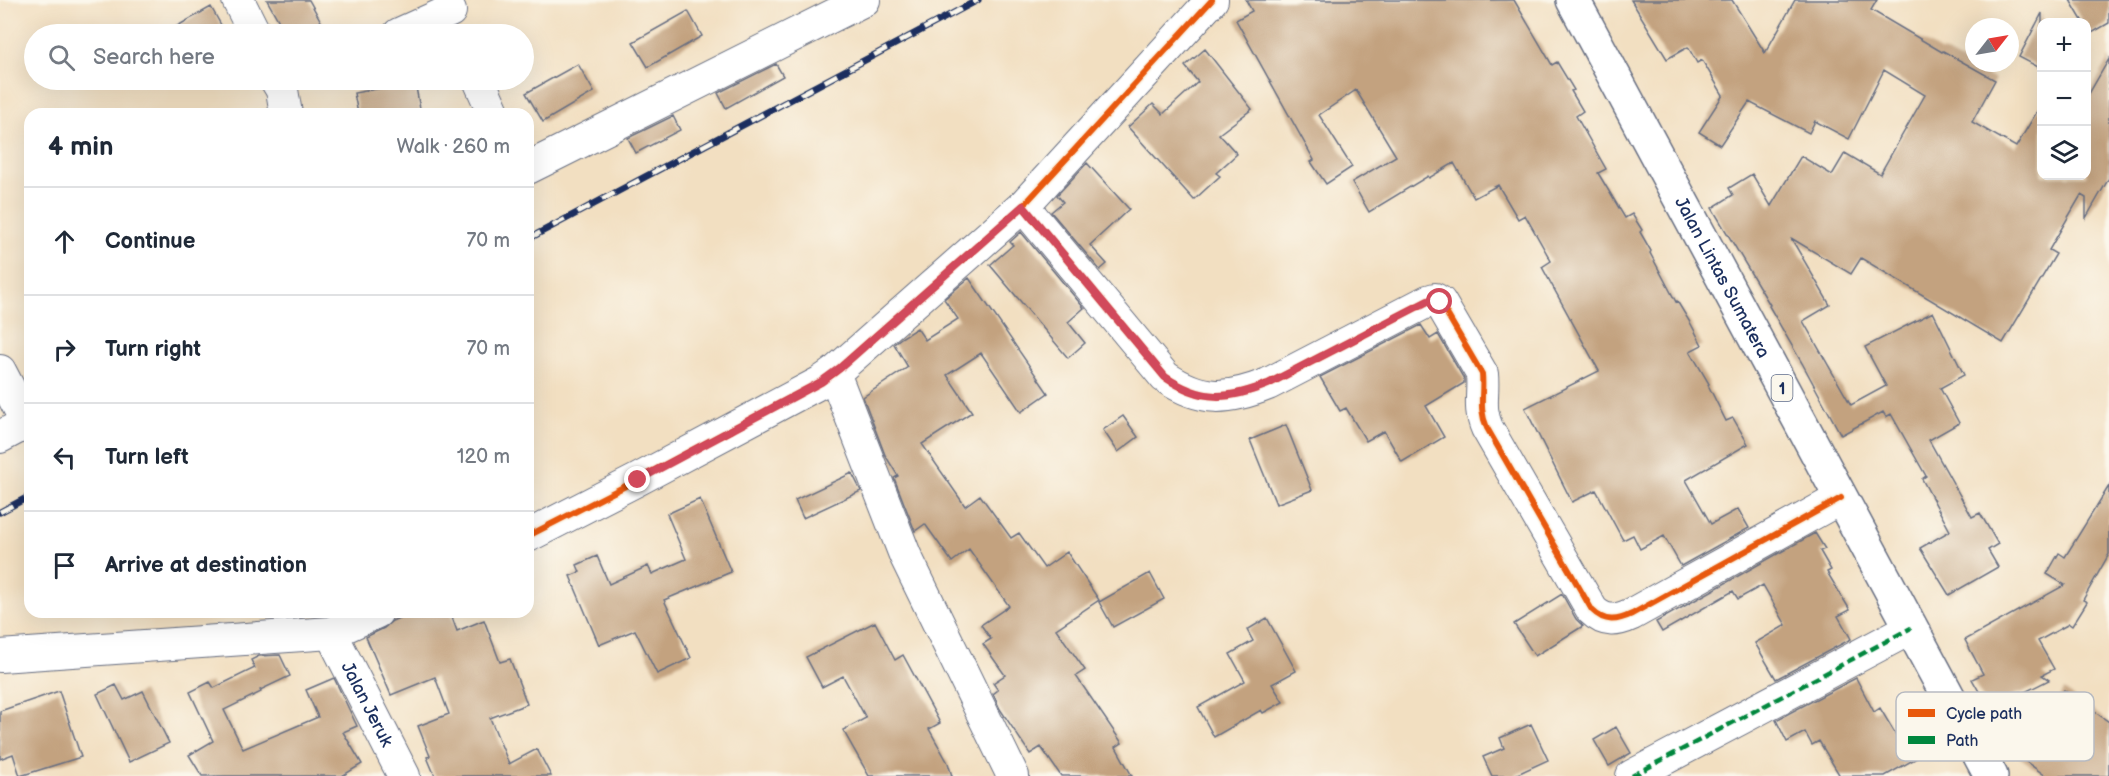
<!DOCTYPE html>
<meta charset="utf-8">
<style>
body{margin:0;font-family:"Balsamiq Sans",sans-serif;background:#f6f6f7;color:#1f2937}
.controls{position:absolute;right:18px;top:18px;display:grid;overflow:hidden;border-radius:12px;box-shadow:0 6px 24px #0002}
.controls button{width:54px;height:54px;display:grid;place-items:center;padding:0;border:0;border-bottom:2px solid #e0e1e3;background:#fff;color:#1f2937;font:30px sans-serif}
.compass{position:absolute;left:1965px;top:18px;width:54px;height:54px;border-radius:50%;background:#fff;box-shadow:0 6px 24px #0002;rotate:59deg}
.stop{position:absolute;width:18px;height:18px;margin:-14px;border:4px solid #d1495b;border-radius:50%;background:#fff}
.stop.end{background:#d1495b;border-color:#fff;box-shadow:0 2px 6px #0008}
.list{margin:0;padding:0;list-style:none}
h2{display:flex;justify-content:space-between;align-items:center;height:78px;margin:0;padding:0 24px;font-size:26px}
h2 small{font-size:20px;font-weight:400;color:#747a83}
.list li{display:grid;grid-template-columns:39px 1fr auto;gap:18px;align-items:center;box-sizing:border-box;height:108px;padding:0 24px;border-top:2px solid #e0e1e3}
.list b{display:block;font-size:22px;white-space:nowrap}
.list em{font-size:20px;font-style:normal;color:#747a83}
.icon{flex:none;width:33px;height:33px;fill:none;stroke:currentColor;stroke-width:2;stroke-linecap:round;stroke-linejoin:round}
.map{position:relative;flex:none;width:2109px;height:776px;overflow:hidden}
.search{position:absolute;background:#fff;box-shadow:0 6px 24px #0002;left:24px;top:24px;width:510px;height:66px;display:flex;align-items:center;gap:15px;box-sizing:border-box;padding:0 21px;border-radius:33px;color:#747a83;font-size:22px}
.panel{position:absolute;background:#fff;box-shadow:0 6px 24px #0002;left:24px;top:108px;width:510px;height:510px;border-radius:18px}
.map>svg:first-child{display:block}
</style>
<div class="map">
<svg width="2109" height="776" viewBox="0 0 2109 776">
<rect width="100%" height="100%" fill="#fbf7ec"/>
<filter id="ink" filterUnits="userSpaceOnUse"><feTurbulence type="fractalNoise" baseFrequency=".0167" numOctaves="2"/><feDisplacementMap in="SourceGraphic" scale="12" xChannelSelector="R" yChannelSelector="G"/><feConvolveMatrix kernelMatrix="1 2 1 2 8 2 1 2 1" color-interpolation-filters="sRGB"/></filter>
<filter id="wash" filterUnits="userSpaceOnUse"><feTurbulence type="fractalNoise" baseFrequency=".008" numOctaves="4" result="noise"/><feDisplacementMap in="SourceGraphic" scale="24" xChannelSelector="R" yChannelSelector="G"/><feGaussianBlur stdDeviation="1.35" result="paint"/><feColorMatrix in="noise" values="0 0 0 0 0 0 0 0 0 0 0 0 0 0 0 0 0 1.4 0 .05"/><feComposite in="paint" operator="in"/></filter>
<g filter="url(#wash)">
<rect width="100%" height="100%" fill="#f2dfc1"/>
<g id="blocks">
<path fill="#c3a27f" d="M 267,0 L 309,0 L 328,34 L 286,34 Z
M 1246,0 L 1514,0 L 1552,65 L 1557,62 L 1574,90 L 1571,91 L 1583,111 L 1576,116 L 1606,169 L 1598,173 L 1625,218 L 1632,214 L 1642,230 L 1640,232 L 1651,251 L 1650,253 L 1676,302 L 1677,301 L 1691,324 L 1702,345 L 1690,351 L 1709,384 L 1708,385 L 1726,421 L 1733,418 L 1748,444 L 1686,480 L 1711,524 L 1738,509 L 1749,528 L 1681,566 L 1664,536 L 1640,549 L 1633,535 L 1623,540 L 1596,490 L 1572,502 L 1525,408 L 1599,371 L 1542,267 L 1551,261 L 1525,215 L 1518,219 L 1498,185 L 1474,198 L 1454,163 L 1429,178 L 1428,176 L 1369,212 L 1352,182 L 1396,156 L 1356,90 L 1319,115 L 1352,167 L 1326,184 L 1311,162 L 1314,160 L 1236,20 L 1252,11 Z
M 1631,0 L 1732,0 L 1765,53 L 1795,0 L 1877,0 L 1871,10 L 1942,52 L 1943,51 L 1995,80 L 1972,122 L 2016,147 L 2042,103 L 2042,176 L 2086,176 L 2086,99 L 2109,59 L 2109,178 L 2086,218 L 2086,198 L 2081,195 L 2049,250 L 2056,254 L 2003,343 L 1861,258 L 1851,274 L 1791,238 L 1830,305 L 1803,321 L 1851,405 L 1886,386 L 1865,347 L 1933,312 L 1964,375 L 1940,388 L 1959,423 L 1929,440 L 1972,517 L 1980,513 L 1998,544 L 1988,550 L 1998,567 L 1949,595 L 1920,548 L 1950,531 L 1922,479 L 1926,476 L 1891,414 L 1886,417 L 1883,412 L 1841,435 L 1802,363 L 1769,306 L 1770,305 L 1712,208 L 1733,195 L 1729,188 L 1752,174 L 1771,206 L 1801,156 L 1832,175 L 1845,153 L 1880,174 L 1925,95 L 1884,70 L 1849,139 L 1815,121 L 1809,133 L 1749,102 L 1720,145 L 1699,132 L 1723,95 L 1702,60 L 1697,63 L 1688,47 L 1667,59 Z
M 2070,0 L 2109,0 L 2109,23 L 2090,34 L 2086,28 L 2086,22 L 2083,22 Z
M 211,7 L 226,34 L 163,34 Z
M 688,11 L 702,36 L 648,67 L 633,42 Z
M 2042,13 L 2042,69 L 2019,57 Z
M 1205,49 L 1252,109 L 1219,134 L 1237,154 L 1216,173 L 1220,176 L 1194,200 L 1128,127 L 1153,104 L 1163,114 L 1198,82 L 1185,66 Z
M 578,64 L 594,92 L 543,122 L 526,93 Z
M 776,64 L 783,76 L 726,108 L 718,93 Z
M 415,82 L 421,114 L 358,114 L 354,93 Z
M 673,116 L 680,130 L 636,153 L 628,138 Z
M 1087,163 L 1129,209 L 1090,245 L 1107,264 L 1100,270 L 1051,212 L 1063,202 L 1057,195 Z
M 1021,232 L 1084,308 L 1068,322 L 1085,343 L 1068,358 L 990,265 L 1013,245 L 1010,242 Z
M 969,278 L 1048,393 L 1021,412 L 981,353 L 947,375 L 972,412 L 922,444 L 965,506 L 980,495 L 1011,538 L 1019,533 L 1044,568 L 1067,552 L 1099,600 L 1056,629 L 1085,670 L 1076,676 L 1122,743 L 1116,747 L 1132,776 L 1061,776 L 1041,747 L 1030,754 L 1000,709 L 993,694 L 998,690 L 993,683 L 1005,675 L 983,644 L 991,639 L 981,625 L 1009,606 L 969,549 L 952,562 L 925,524 L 915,531 L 894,478 L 898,476 L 885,455 L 863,397 L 908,367 L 894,344 L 901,338 L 917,328 L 925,340 L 958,319 L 944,299 Z
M 1421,325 L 1430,339 L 1438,334 L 1464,379 L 1464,383 L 1426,406 L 1444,437 L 1402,462 L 1384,431 L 1366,441 L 1346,408 L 1340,411 L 1320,377 Z
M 1123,416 L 1138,437 L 1118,452 L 1103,430 Z
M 1286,425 L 1312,490 L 1276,504 L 1250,440 Z
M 852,473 L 861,491 L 803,518 L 795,500 Z
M 2109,486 L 2109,554 L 2083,600 L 2087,602 L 2072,626 L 2069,624 L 2038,641 L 2054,669 L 2042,675 L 2049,680 L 2021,694 L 2020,692 L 1989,709 L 1972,679 L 1983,674 L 1965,640 L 2065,585 L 2047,574 L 2059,553 L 2065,557 Z
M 700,499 L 731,572 L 664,600 L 691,658 L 657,674 L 635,630 L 599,645 L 570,576 L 580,572 L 577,565 L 597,556 L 609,584 L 648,566 L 652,574 L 686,559 L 667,514 Z
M 1815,533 L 1825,549 L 1820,551 L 1831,570 L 1827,572 L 1850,610 L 1838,616 L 1851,639 L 1776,679 L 1755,643 L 1786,625 L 1763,585 L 1738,599 L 1733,591 L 1662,632 L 1656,622 Z
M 1150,573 L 1164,599 L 1113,627 L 1099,602 Z
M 1562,594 L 1576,619 L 1583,626 L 1535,656 L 1514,624 Z
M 413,612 L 450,612 L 457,631 L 484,620 L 500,662 L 510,659 L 527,704 L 490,718 L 509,764 L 537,749 L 551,776 L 435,776 L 427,757 L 430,756 L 418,726 L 449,714 L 435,677 L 391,695 L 366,637 L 384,628 L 392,621 Z
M 1267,618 L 1296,671 L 1272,684 L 1283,702 L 1263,713 L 1261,710 L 1214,737 L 1198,707 L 1245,681 L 1230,654 L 1253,641 L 1247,630 Z
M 875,622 L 895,660 L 903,655 L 940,723 L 929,729 L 948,763 L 952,776 L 869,776 L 843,730 L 866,718 L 843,676 L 822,687 L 806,657 Z
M 280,655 L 290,676 L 260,690 L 261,692 L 224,710 L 243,749 L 318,717 L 306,690 L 334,678 L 357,726 L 343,732 L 362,764 L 342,776 L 202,776 L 189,755 L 213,741 L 190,692 L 210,682 L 214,688 L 255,668 L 251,660 L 259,656 Z
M 1856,678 L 1874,712 L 1880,708 L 1899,740 L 1910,733 L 1922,755 L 1885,776 L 1840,776 L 1819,741 L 1812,745 L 1805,732 L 1787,742 L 1776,720 Z
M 116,685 L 124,700 L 143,691 L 169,743 L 129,762 L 97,694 Z
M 2064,690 L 2109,722 L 2109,776 L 2046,776 L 2018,756 Z
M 59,691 L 81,757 L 20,776 L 13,754 L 0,759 L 0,711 Z
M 1531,724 L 1548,760 L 1513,776 L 1492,776 L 1483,757 L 1504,748 L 1500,738 Z
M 1616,727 L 1631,753 L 1609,766 L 1594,740 Z"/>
</g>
</g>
<g filter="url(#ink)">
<use href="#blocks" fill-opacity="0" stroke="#666d81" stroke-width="1.5"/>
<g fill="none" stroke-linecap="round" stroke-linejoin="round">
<defs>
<g id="minor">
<path d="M 238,0 L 255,34"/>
<path d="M 399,34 L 450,11"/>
<path d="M 276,80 L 282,90 L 286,114"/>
<path d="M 479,80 L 494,114"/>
<path d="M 528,168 L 864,0"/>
<path d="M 1023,206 L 1165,377 C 1202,402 1228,400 1268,384 L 1428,301 L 1435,299 L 1440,302 L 1482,374 C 1484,395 1478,407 1487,428 L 1592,610 C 1605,623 1617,621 1632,614 L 1841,498"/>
<path d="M 0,371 L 27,423"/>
<path d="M 834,373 L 905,555 L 1013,776"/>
<path d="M 0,437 L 30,421"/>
<path d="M 528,536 L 637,480 L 821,382 L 834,373 L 1023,206 L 1212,0"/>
<path id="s1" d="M 331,633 L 404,776"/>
<path d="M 0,656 L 331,633 L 377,612"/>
<path d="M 1632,776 L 1911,628"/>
</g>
<g id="highway">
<path id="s2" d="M 1573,0 L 1991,776"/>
</g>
</defs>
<use href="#minor" stroke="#666d81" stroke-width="34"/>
<use href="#highway" stroke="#666d81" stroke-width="36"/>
<use href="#minor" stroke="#fff" stroke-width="32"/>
<use href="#highway" stroke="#fff" stroke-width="33"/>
<defs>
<path id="rail" d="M 528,239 L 978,0
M 0,512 L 30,496"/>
</defs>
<use href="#rail" stroke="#1b2f5e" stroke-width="7"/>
<use href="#rail" stroke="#fbf7ec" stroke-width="4.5" stroke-dasharray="14" stroke-linecap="butt"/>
<path stroke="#00873e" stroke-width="4.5" stroke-dasharray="9 4.5" stroke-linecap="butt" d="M 1632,776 L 1911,628"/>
<defs>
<path id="cycleway" d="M 1023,206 L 1165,377 C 1202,402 1228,400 1268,384 L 1428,301 L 1435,299 L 1440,302 L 1482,374 C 1484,395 1478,407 1487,428 L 1592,610 C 1605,623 1617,621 1632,614 L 1841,498
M 528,536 L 637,480 L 821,382 L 834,373 L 1023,206 L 1212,0"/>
</defs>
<use href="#cycleway" stroke="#fbf7ec" stroke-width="10"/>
<use href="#cycleway" stroke="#e8590c" stroke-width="6"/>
</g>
</g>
<g fill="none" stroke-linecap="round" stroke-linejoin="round" filter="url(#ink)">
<path stroke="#d1495b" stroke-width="8" d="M 638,480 L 821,382 L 840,368 L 1023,206 L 1165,377 C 1202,402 1228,400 1268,384 L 1428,301 L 1435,299 L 1440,302"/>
</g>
<g text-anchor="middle" stroke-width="4.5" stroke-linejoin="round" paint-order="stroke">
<rect fill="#fbf7ec" stroke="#5e6b89" stroke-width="1.5" x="1771.5" y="375" width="21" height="26" rx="4.5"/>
<g font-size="16" font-weight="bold" fill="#1b2f5e">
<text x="1782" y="394">1</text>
</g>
<g font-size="18" fill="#1b2f5e" stroke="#fbf7ec">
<text dy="6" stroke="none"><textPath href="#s2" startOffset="315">Jalan Lintas Sumatera</textPath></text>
<text dy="6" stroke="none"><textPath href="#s1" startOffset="80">Jalan Jeruk</textPath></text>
</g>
</g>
<rect x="1896" y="692" width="198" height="69" rx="9" fill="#fbf7ec" stroke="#b8bbc1" stroke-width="1.5"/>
<rect x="1908" y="709" width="27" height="8" fill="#e8590c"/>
<rect x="1908" y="736" width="27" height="8" fill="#00873e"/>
<g font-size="16" fill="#1b2f5e">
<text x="1946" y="719">Cycle path</text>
<text x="1946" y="746">Path</text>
</g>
</svg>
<div class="controls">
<button>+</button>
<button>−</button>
<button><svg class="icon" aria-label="layers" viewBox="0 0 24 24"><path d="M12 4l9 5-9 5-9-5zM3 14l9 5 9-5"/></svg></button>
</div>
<svg class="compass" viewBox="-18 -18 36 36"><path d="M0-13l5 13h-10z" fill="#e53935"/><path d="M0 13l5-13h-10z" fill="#747a83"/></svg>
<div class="stop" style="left:1440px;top:302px"></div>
<div class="stop end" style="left:638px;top:480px"></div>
<div class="search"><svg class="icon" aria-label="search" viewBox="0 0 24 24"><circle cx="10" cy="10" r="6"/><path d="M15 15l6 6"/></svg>Search here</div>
<section class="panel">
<h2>4 min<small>Walk · 260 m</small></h2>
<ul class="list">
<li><svg class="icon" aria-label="ahead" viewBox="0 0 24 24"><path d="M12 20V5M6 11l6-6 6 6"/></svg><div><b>Continue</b></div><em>70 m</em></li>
<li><svg class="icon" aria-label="right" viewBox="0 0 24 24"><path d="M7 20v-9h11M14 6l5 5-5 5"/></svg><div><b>Turn right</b></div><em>70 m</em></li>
<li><svg class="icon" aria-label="left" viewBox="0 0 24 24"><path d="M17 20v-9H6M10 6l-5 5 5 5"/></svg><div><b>Turn left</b></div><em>120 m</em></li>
<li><svg class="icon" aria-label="arrive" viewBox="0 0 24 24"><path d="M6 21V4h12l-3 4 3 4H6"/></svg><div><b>Arrive at destination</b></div></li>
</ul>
</section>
</div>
